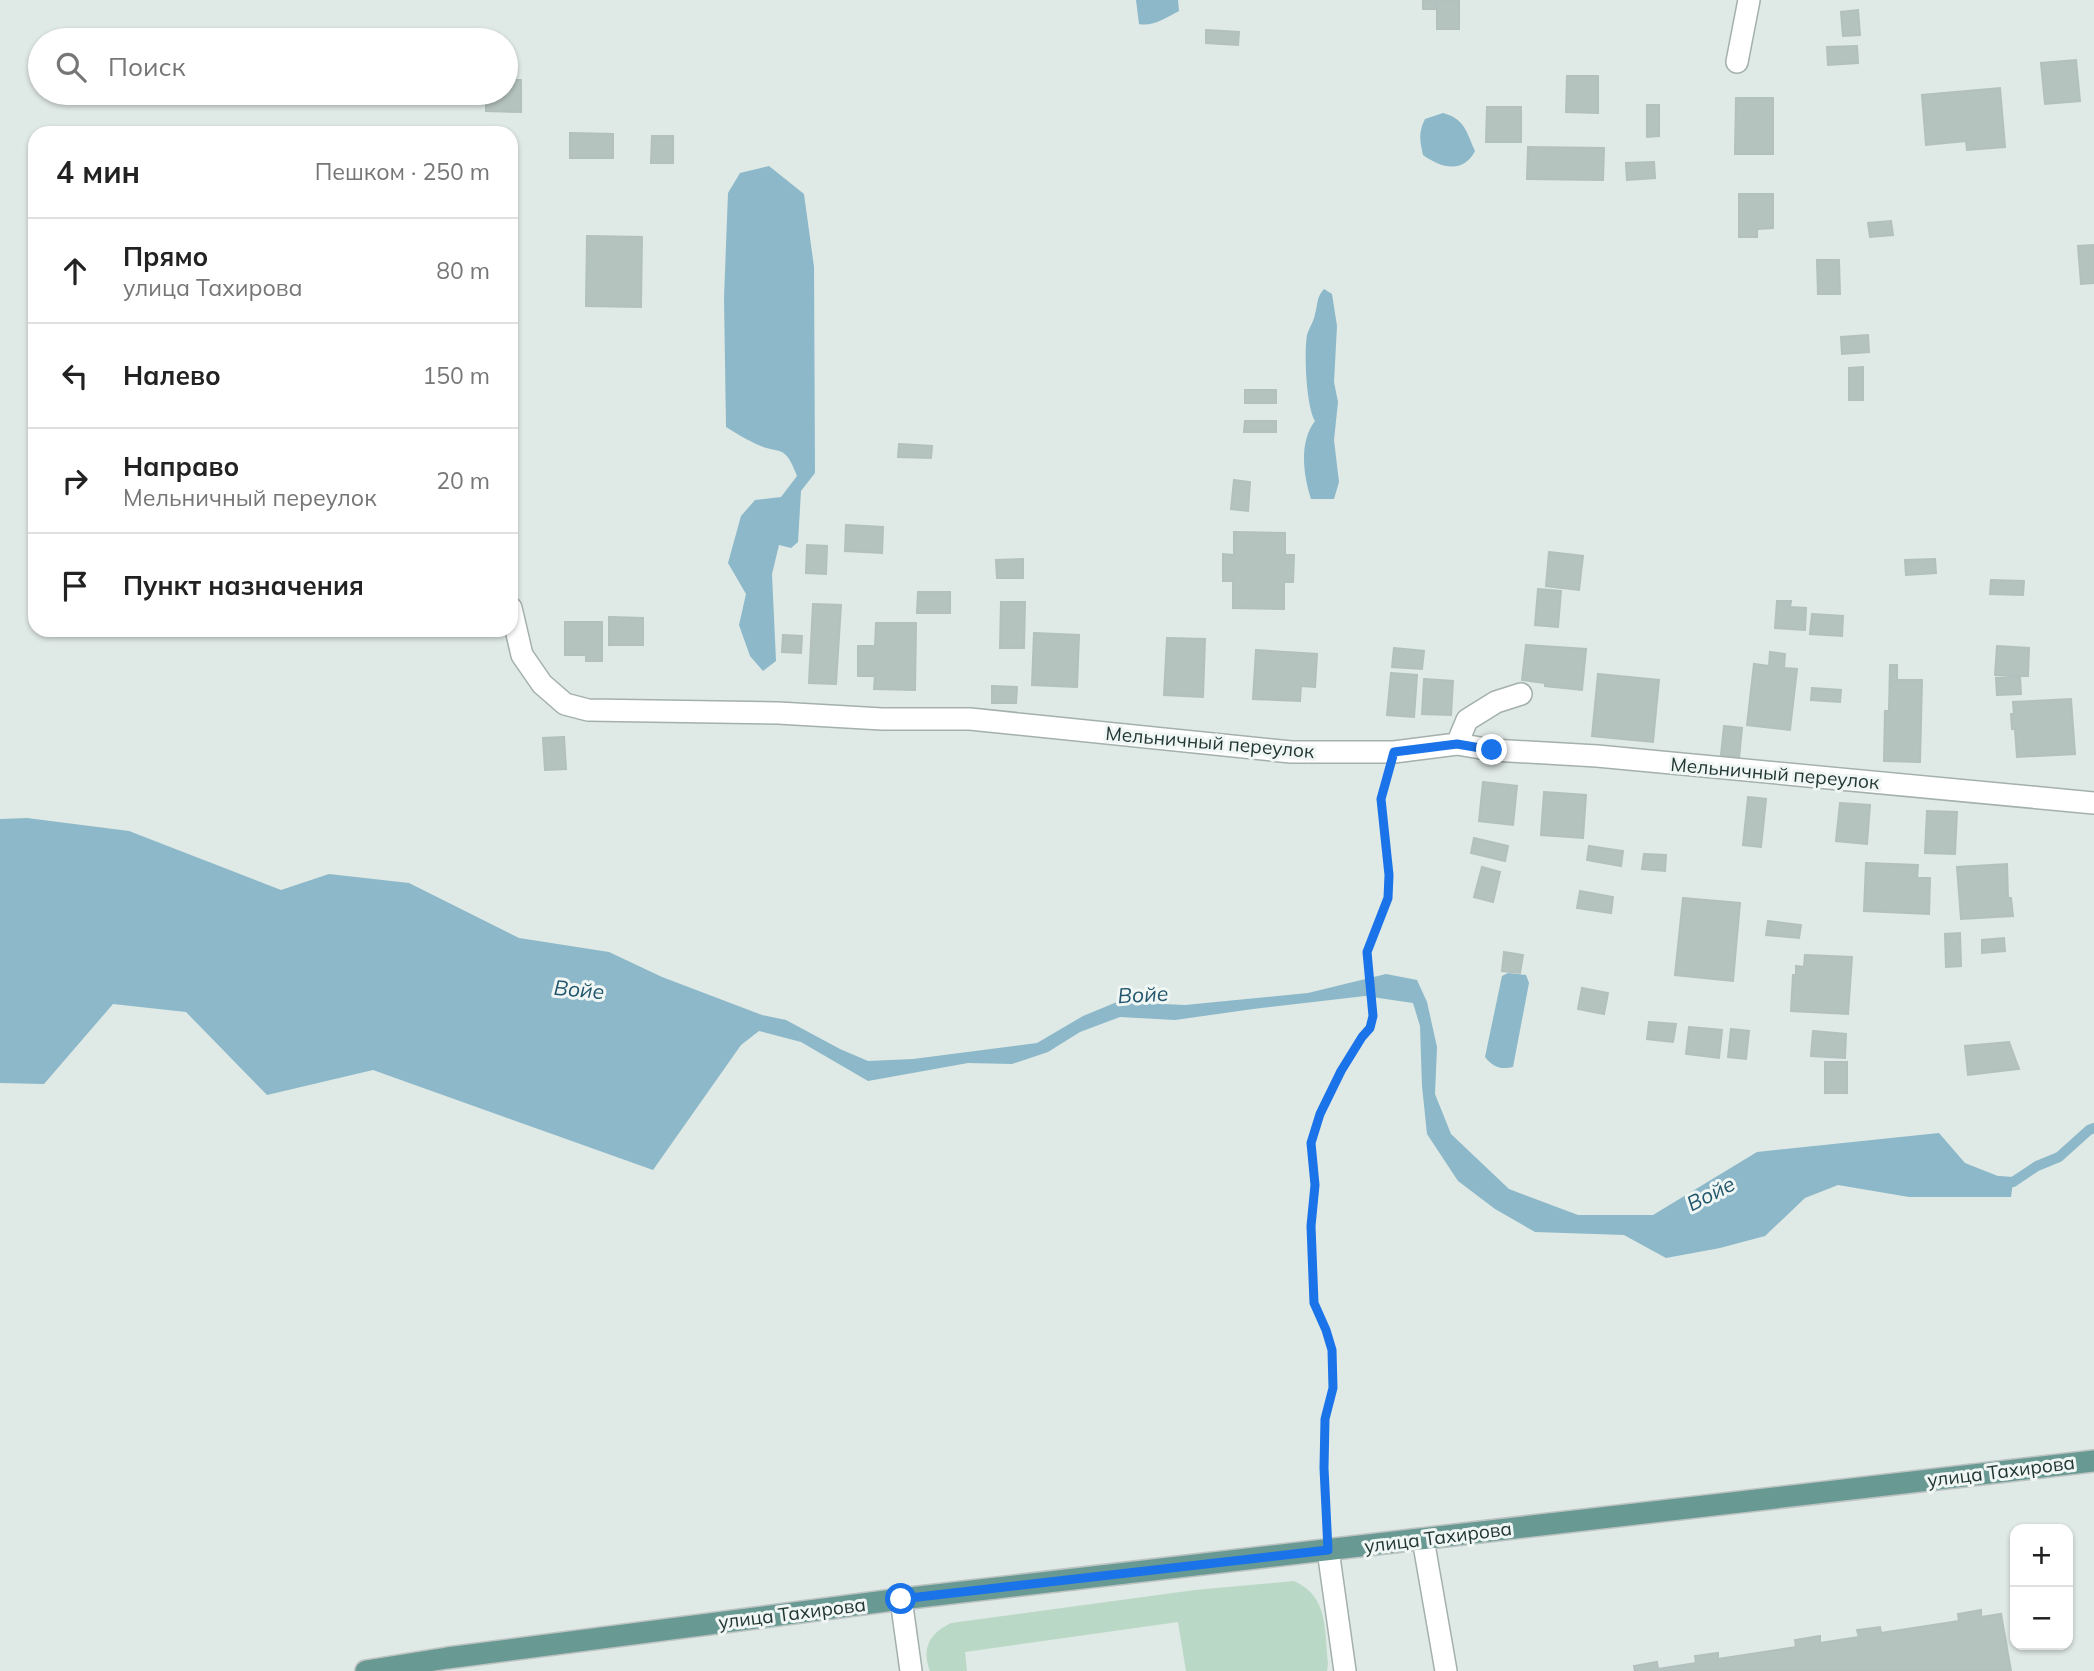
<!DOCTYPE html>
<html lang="ru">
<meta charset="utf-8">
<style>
body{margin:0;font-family:Mulish,sans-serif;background:#f2f2f2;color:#222}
.controls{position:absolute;right:21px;bottom:21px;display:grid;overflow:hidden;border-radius:14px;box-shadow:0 2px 5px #0004}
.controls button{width:63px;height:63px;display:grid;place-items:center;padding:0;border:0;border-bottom:2px solid #e0e0e0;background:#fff;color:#222;font:35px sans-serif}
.stop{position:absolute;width:21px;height:21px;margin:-16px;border:5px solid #1a73e8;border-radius:50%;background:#fff}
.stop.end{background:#1a73e8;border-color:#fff;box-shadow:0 2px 7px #0008}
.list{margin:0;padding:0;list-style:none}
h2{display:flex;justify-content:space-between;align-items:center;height:91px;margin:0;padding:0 28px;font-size:30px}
h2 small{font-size:23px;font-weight:400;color:#767676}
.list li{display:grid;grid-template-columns:46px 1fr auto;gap:21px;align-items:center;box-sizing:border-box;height:105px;padding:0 28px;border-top:2px solid #e0e0e0}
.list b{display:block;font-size:26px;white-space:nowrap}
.list p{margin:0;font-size:23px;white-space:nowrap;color:#767676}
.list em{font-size:23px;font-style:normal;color:#767676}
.icon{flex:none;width:38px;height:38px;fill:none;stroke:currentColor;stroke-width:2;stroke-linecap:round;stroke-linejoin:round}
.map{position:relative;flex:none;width:2094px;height:1671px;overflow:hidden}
.search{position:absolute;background:#fff;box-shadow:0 2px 5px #0004;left:28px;top:28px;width:490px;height:77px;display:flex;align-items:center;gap:18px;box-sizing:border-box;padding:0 24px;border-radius:38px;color:#767676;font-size:26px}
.panel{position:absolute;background:#fff;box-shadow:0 2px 5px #0004;left:28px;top:126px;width:490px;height:511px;border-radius:21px}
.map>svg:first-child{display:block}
</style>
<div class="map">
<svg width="2094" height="1671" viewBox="0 0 2094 1671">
<rect width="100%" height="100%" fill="#dfe9e5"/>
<path fill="#bad8c6" d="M 1294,1581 C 1329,1597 1324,1629 1328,1663 L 1327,1671 L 1186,1671 L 1178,1622 L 965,1652 L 967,1671 L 930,1671 C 921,1648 930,1633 951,1623 L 1195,1590 Z"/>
<path fill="#8cb8c9" d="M 1136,0 L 1178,0 L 1179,11 C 1168,17 1152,27 1139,24 Z
M 1443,113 C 1465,119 1466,131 1475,151 C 1463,174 1441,168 1423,155 C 1420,141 1418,133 1425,119 Z
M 769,166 L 804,194 L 814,267 L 815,473 L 801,491 L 798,542 L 791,548 L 779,545 L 772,574 L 776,661 L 763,671 L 750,656 L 739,625 L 746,594 L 728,563 L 741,516 L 755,500 L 781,497 L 797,476 C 784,442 781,456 756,444 C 745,439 736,433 726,427 L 724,298 L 728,193 L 740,173 Z
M 1324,289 L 1332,294 L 1337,326 L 1334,382 L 1338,402 L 1334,440 L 1339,482 L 1334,499 L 1311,499 C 1303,474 1299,442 1315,421 C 1306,406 1304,353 1307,335 C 1309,328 1314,321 1315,314 C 1318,304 1316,298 1324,289 Z
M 27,818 L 129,831 L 281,890 L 329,874 L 409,883 L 519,938 L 609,952 L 662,977 L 762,1015 L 786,1020 L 840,1049 L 868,1061 L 913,1059 L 1037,1043 L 1083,1016 L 1117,1002 L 1185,1005 L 1308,993 L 1386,974 L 1417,980 L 1427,1002 L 1437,1047 L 1435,1094 L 1451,1134 L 1509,1189 L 1578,1215 L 1653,1215 L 1757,1152 L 1939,1133 L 1965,1163 L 2013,1182 L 2011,1197 L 1909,1197 L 1838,1185 L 1805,1198 L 1765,1236 L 1720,1248 L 1666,1258 L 1624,1235 L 1535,1232 L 1495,1209 L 1458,1181 L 1427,1134 L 1422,1086 L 1420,1026 L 1413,1003 L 1365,996 L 1253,1009 L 1175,1020 L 1120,1017 L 1080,1032 L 1048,1052 L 1012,1064 L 968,1063 L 868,1081 L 801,1042 L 759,1031 L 741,1045 L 653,1170 L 373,1070 L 267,1095 L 186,1012 L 113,1004 L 44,1084 L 0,1083 L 0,819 Z
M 1508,973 L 1526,975 L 1529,983 L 1513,1067 C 1501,1070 1493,1067 1485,1057 L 1502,976 Z"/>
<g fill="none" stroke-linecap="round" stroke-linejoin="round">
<path stroke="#8cb8c9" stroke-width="10" d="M 1999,1181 L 2013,1182 L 2037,1166 L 2059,1157 L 2089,1130 L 2094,1128"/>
</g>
<path fill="#b5c3bf" stroke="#b2c1bd" stroke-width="2" d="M 1423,0 L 1436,0 L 1436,9 L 1423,9 Z
M 1437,0 L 1459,0 L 1459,29 L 1437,29 Z
M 1858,10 L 1860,35 L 1843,36 L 1841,12 Z
M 1206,30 L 1239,32 L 1238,45 L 1206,43 Z
M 1857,46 L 1858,63 L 1828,65 L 1827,47 Z
M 2076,60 L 2080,101 L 2045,104 L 2041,63 Z
M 1567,76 L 1598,76 L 1598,113 L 1566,112 Z
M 506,80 L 521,80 L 521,112 L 486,111 L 486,93 L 506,93 Z
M 2000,88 L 2005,147 L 1967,150 L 1966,141 L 1926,145 L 1922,95 Z
M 1736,98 L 1773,98 L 1773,154 L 1735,154 Z
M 1647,105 L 1659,105 L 1659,136 L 1647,137 Z
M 1487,107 L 1521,107 L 1521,142 L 1486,142 Z
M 570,133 L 613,134 L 613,158 L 570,158 Z
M 652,136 L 673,136 L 673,163 L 651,163 Z
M 1528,147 L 1604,148 L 1603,180 L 1527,179 Z
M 1654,162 L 1655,178 L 1627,180 L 1626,163 Z
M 1739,194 L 1773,194 L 1773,228 L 1757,229 L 1757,237 L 1739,237 Z
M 1891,221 L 1893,235 L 1870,237 L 1868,223 Z
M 587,236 L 642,237 L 641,307 L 586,306 Z
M 2094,245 L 2094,283 L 2081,284 L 2078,246 Z
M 1817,260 L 1839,260 L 1840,294 L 1818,294 Z
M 1868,335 L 1869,352 L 1842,354 L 1841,337 Z
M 1863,367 L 1863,400 L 1849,400 L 1849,368 Z
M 1245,390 L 1276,390 L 1276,403 L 1245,403 Z
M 1245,421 L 1276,421 L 1276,432 L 1244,432 Z
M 899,444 L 932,446 L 931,458 L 898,457 Z
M 1234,480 L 1250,482 L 1248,511 L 1231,509 Z
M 846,525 L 883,527 L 882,553 L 845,551 Z
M 1234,532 L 1285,533 L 1285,555 L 1294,555 L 1293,582 L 1284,582 L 1284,609 L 1233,608 L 1233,581 L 1223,581 L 1223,554 L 1234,555 Z
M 807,545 L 827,546 L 826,574 L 806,573 Z
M 1549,552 L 1583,556 L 1579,590 L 1546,586 Z
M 1023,559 L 1023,578 L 997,578 L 996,560 Z
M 1935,559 L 1936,573 L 1906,575 L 1905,560 Z
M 1991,580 L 2024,581 L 2023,595 L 1990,594 Z
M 1538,589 L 1561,591 L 1558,627 L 1535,625 Z
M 918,592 L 950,592 L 950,613 L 917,613 Z
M 1777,601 L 1791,601 L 1790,607 L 1806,608 L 1805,630 L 1775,628 Z
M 1001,602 L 1025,602 L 1024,648 L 1000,648 Z
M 813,604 L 841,605 L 836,684 L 809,683 Z
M 1812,614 L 1843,616 L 1842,636 L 1810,634 Z
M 609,617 L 643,618 L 643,645 L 609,645 Z
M 565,622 L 602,622 L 602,661 L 586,661 L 586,655 L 565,655 Z
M 876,623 L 916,623 L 915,690 L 874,689 L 875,676 L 858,676 L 858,646 L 875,646 Z
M 1034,633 L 1079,635 L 1077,687 L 1032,685 Z
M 783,635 L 802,636 L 801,653 L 782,652 Z
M 1167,638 L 1205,639 L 1203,697 L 1164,695 Z
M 1526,645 L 1586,649 L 1582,690 L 1545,686 L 1545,683 L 1522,680 Z
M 1997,646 L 2029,648 L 2028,676 L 1995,675 Z
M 1394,648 L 1424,651 L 1422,669 L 1392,667 Z
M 1256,650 L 1317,654 L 1315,687 L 1301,686 L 1300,701 L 1253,699 Z
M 1770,652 L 1785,654 L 1784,668 L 1797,669 L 1790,730 L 1747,725 L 1754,664 L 1769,666 Z
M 1890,665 L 1897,665 L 1897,680 L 1922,680 L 1920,762 L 1884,761 L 1885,711 L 1889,711 Z
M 1391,673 L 1417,675 L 1414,717 L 1387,715 Z
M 1598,674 L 1659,680 L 1653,742 L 1592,736 Z
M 2020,677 L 2021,694 L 1997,695 L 1996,678 Z
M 1424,679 L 1453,681 L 1451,715 L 1422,714 Z
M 992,686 L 1017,687 L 1016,703 L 992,703 Z
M 1812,688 L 1841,690 L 1840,702 L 1811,700 Z
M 2071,699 L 2075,754 L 2017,757 L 2015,729 L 2012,729 L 2011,714 L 2014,714 L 2013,702 Z
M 1724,726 L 1742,728 L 1739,758 L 1721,755 Z
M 564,737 L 566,769 L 545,770 L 543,738 Z
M 1483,782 L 1517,786 L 1513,825 L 1479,821 Z
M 1544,792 L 1586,795 L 1583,838 L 1541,835 Z
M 1748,797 L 1766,799 L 1761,847 L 1743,845 Z
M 1840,803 L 1870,805 L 1867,844 L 1836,841 Z
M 1927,811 L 1957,812 L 1955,854 L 1925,853 Z
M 1474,838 L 1508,846 L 1505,861 L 1471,853 Z
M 1589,846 L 1623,851 L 1621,866 L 1587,860 Z
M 1644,854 L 1666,855 L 1665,871 L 1642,869 Z
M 1866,863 L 1918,865 L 1917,878 L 1930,878 L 1929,914 L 1864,911 Z
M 2007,864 L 2008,898 L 2011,898 L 2013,916 L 1961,919 L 1957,867 Z
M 1482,867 L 1500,872 L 1493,902 L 1474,897 Z
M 1580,891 L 1613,897 L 1611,913 L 1577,908 Z
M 1683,898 L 1740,903 L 1733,981 L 1675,975 Z
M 1768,921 L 1801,925 L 1799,938 L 1766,935 Z
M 1960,933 L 1961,966 L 1946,967 L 1945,934 Z
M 2004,938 L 2005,951 L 1982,953 L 1982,940 Z
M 1504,952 L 1523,955 L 1520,973 L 1502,971 Z
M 1805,955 L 1852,957 L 1848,1014 L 1791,1011 L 1793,975 L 1796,975 L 1796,966 L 1804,967 Z
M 1582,988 L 1608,993 L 1604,1014 L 1578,1009 Z
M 1649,1022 L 1676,1024 L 1673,1042 L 1647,1039 Z
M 1689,1027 L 1722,1030 L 1719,1058 L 1686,1054 Z
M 1731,1029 L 1749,1031 L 1746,1059 L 1728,1057 Z
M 1813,1031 L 1846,1034 L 1845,1058 L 1811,1056 Z
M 2009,1042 L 2019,1069 L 1968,1075 L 1965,1046 Z
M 1825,1062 L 1847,1062 L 1847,1093 L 1825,1093 Z
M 1981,1610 L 1981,1617 L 2001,1614 L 2011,1671 L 1635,1671 L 1634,1666 L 1657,1662 L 1658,1669 L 1696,1663 L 1695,1656 L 1718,1653 L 1718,1659 L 1796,1647 L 1795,1640 L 1820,1636 L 1820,1643 L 1859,1637 L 1857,1630 L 1880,1627 L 1881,1633 L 1959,1621 L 1958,1614 Z"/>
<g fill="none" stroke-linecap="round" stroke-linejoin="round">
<defs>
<path id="minor" d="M 1737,62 L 1749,0
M 511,608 L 522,655 L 542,684 L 565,704 L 588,710 L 778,713 L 882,719 L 970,719 L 1291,752 L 1394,752 L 1457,744 L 1492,750 L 1597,756 L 2094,803
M 1457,744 L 1467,720 L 1496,702 L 1521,694
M 1423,1539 L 1446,1671
M 1328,1550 L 1345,1671
M 901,1599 L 911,1671"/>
<path id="major" d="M 366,1671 L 447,1658 L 901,1599 L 2094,1461"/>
</defs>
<use href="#minor" stroke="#a3b0ac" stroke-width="24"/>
<use href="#major" stroke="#bdc3c2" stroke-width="24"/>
<path stroke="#82a9a2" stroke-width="4.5" stroke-dasharray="3.5 5" stroke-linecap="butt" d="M 1327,1522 L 1324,1468 L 1325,1419 L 1333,1388 L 1332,1350 L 1314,1302 L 1311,1226 L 1315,1185 L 1311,1143 L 1320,1114 L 1341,1071 L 1362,1037 L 1370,1029 L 1373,1016 L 1367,952 L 1388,898 L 1389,875 L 1381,799 L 1387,780"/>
<use href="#minor" stroke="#fff" stroke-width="21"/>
<use href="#major" stroke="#689a93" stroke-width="21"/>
</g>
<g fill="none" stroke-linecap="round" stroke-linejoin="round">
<path stroke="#1a73e8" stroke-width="9" d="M 901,1599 L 1328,1550 L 1324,1468 L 1325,1419 L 1333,1388 L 1332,1350 L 1326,1330 L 1314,1303 L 1311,1226 L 1315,1185 L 1311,1143 L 1320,1114 L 1341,1071 L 1362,1037 L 1370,1028 L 1373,1016 L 1367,952 L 1388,898 L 1389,875 L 1381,799 L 1394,752 L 1457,744 L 1492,750"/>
</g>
<g text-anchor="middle" stroke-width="6" stroke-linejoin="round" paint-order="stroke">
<g font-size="19" fill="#223734" stroke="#eff6f3">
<text transform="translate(1210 742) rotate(5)" y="7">Мельничный переулок</text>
<text transform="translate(1775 773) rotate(5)" y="7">Мельничный переулок</text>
<text transform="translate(2001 1471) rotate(-7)" y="7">улица Тахирова</text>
<text transform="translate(1438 1537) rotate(-7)" y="7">улица Тахирова</text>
<text transform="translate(792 1613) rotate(-7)" y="7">улица Тахирова</text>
</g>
<g font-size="21" font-style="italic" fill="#22566c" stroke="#eff6f3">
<text transform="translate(579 990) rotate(5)" y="7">Войе</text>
<text transform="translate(1143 995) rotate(-3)" y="7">Войе</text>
<text transform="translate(1711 1194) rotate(-27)" y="7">Войе</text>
</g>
</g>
</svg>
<div class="controls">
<button>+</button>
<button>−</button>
</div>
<div class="stop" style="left:901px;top:1599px"></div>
<div class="stop end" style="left:1492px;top:750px"></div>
<div class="search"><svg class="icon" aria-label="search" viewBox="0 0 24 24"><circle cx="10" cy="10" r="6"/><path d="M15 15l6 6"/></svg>Поиск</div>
<section class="panel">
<h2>4 мин<small>Пешком · 250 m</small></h2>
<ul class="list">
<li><svg class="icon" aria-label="ahead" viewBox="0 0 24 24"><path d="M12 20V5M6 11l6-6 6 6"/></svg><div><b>Прямо</b><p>улица Тахирова</p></div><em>80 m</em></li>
<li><svg class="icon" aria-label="left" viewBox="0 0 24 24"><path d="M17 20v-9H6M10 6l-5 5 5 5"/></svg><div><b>Налево</b></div><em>150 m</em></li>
<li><svg class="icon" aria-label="right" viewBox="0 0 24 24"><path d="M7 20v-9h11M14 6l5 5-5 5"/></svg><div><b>Направо</b><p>Мельничный переулок</p></div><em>20 m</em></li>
<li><svg class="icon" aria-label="arrive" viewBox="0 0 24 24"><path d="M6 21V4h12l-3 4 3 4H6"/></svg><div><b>Пункт назначения</b></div></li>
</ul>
</section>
</div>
